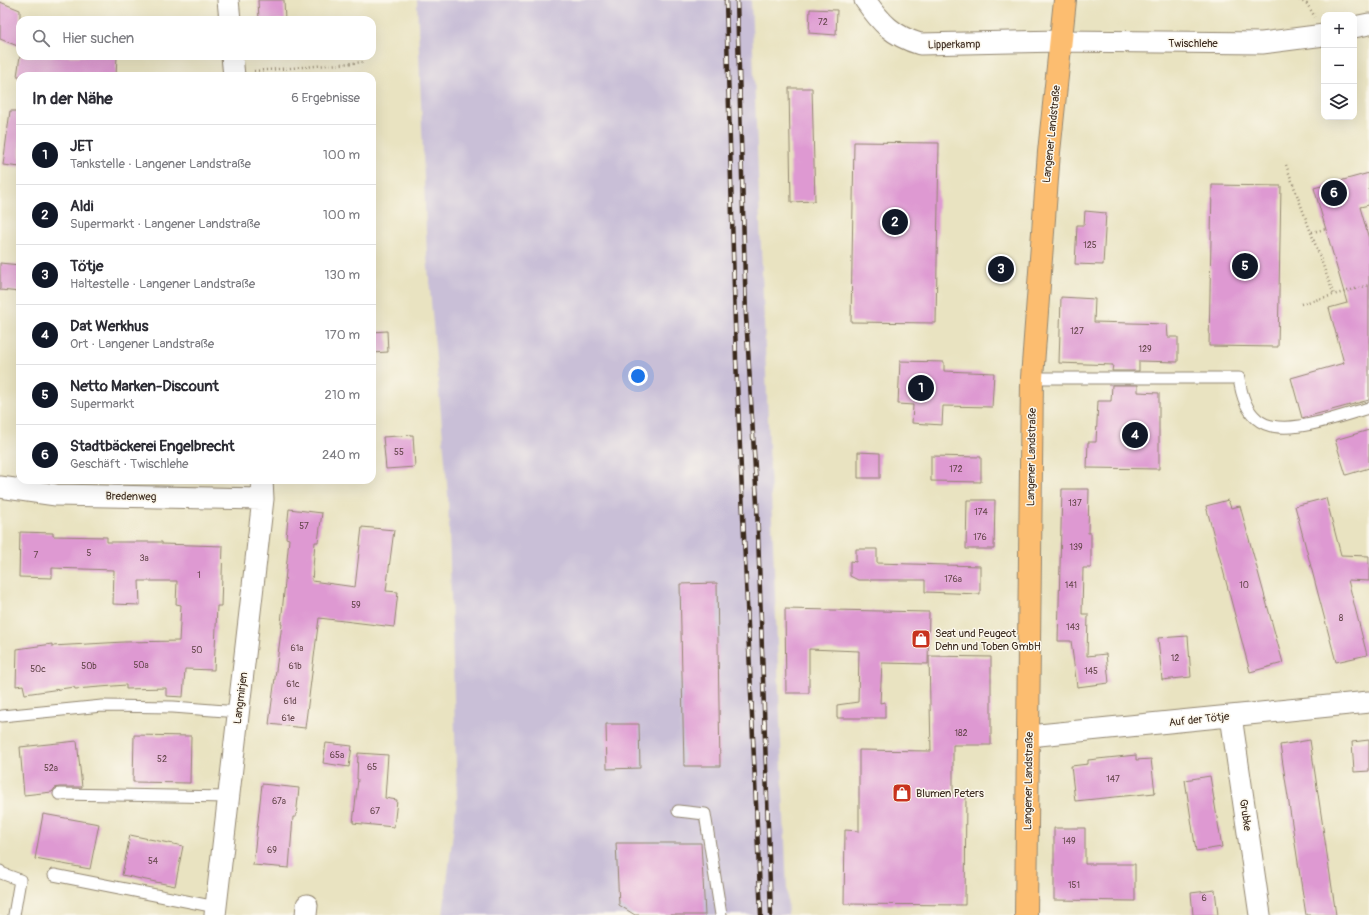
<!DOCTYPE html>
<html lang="de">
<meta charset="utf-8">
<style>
body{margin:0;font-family:Pangolin,sans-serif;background:#f2f2f3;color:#2b2b33}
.controls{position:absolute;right:12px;top:12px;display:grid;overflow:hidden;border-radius:8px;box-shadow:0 4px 16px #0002}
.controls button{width:36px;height:36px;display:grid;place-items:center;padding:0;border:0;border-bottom:1px solid #e1e1e2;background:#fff;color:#2b2b33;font:20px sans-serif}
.you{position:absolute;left:638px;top:376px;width:14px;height:14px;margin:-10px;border:3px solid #fff;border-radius:50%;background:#1a73e8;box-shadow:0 0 0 6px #1a73e833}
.badge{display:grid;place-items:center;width:26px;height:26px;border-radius:50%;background:#111827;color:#fff;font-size:13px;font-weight:700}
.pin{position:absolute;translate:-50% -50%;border:2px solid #fff;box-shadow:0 1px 4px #0006}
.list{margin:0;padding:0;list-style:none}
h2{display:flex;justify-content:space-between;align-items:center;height:52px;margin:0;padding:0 16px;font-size:17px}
h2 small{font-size:13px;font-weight:400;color:#7c7c81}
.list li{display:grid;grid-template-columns:26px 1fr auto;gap:12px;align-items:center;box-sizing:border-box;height:60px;padding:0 16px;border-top:1px solid #e1e1e2}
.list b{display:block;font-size:15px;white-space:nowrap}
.list p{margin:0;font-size:13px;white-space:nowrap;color:#7c7c81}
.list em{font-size:13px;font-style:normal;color:#7c7c81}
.icon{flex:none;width:22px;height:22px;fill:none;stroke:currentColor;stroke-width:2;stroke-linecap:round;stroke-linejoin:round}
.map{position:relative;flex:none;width:1369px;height:915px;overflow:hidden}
.search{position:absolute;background:#fff;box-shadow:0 4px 16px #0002;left:16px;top:16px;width:360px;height:44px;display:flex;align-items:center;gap:10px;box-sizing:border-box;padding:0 14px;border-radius:12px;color:#7c7c81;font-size:15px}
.panel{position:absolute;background:#fff;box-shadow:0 4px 16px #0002;left:16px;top:72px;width:360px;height:412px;border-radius:12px}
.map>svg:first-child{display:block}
</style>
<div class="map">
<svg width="1369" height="915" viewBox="0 0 1369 915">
<rect width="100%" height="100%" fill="#fbf7ec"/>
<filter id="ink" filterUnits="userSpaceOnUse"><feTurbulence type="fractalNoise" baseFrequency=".025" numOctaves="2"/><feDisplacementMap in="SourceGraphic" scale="8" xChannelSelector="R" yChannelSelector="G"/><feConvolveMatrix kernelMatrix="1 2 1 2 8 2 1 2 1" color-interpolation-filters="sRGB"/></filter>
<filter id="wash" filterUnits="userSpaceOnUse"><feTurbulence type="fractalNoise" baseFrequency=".012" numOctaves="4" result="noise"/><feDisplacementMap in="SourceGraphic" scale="16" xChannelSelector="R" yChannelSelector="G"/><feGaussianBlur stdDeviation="0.9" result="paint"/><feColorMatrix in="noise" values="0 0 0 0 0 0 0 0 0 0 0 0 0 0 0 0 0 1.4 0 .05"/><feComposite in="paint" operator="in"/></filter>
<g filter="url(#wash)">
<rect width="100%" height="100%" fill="#e9e3c1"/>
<path fill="#c9bfd7" d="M 417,0 L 751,0 L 788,915 L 443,915 L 457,799 L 448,495 L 427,256 Z"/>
<g id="blocks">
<path fill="#de99d2" d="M 258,0 L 284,0 L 285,20 L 259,20 Z
M 0,2 L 20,10 L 20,47 L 0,39 Z
M 810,9 L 837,10 L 836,35 L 809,33 Z
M 20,56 L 117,56 L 116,76 L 17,76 Z
M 789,88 L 812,88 L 815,201 L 791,202 Z
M 10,111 L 20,111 L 20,167 L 3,165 Z
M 854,142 L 939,143 L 936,323 L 851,322 Z
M 1369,173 L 1369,205 L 1360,207 L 1369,239 L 1369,400 L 1302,418 L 1291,378 L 1344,363 L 1329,308 L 1347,303 L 1314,188 Z
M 1212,185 L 1281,186 L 1278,347 L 1209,346 Z
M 1085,211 L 1106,213 L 1103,265 L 1075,264 L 1077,225 L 1084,225 Z
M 0,263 L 20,265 L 20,292 L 0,290 Z
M 1061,297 L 1095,299 L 1094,322 L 1167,324 L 1168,337 L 1178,337 L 1178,362 L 1139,361 L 1139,371 L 1112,371 L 1113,365 L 1059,363 Z
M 387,331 L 388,352 L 372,353 L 372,332 Z
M 900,361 L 944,362 L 944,371 L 994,373 L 992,407 L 943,406 L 942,425 L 912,423 L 913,405 L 898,404 Z
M 1112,385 L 1138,385 L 1138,392 L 1159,393 L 1159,469 L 1087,468 L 1088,442 L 1096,442 L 1098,401 L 1111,401 Z
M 1369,430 L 1369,468 L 1346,475 L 1335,440 Z
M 413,435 L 415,467 L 386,469 L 383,437 Z
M 858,452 L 880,453 L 880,478 L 858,478 Z
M 931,456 L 981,457 L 981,482 L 931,481 Z
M 1062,489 L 1089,489 L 1088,533 L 1091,533 L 1091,568 L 1083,568 L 1082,614 L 1088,614 L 1087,656 L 1106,654 L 1109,683 L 1077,687 L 1071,641 L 1058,641 Z
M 1326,498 L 1341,555 L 1369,556 L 1369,581 L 1348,580 L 1367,655 L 1336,662 L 1295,506 Z
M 967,500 L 995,500 L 994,549 L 966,549 Z
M 1228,500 L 1231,508 L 1240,506 L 1283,663 L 1250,672 L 1206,506 Z
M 289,509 L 322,513 L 318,542 L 315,542 L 312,581 L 355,587 L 362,527 L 394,530 L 386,591 L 398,592 L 394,627 L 319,618 L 305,728 L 269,724 L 282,624 L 281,624 L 289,539 L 286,538 Z
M 20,532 L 53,533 L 53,536 L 107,537 L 107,542 L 162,542 L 162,544 L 223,546 L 221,606 L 217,606 L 214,670 L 185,669 L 183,697 L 166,696 L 166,688 L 126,689 L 126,685 L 75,689 L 74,687 L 25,694 L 23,685 L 16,686 L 17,649 L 52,644 L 52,646 L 124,642 L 179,641 L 181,605 L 176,604 L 177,581 L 139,581 L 140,605 L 113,604 L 114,570 L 52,568 L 52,578 L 19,577 Z
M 856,549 L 877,549 L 877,563 L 980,566 L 980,594 L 925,592 L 925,580 L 858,580 L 850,576 L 850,561 L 856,562 Z
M 717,583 L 720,766 L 684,766 L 680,584 Z
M 785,609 L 929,612 L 928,664 L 882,663 L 880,703 L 885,702 L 885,718 L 837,718 L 837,705 L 858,702 L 859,651 L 809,649 L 809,693 L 786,693 Z
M 1188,636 L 1191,677 L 1162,680 L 1158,638 Z
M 929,656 L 991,657 L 991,745 L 953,745 L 953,794 L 966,794 L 965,905 L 844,904 L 845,830 L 859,831 L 859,750 L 931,751 Z
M 606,724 L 639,724 L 640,768 L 607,769 Z
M 134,735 L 191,736 L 190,783 L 133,782 Z
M 1310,740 L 1336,915 L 1306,915 L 1280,745 Z
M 1369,740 L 1369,771 L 1354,772 L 1352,742 Z
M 77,741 L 82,787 L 59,787 L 55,788 L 52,792 L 24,795 L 20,747 Z
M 326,743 L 352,746 L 349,767 L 323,763 Z
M 358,753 L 388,755 L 385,798 L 397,800 L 394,827 L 353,823 L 358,779 L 357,779 Z
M 1136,755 L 1136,760 L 1151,759 L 1155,793 L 1075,801 L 1071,766 L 1088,764 L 1088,760 Z
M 1210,776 L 1222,847 L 1196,851 L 1185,780 Z
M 262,784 L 299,788 L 296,817 L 293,817 L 289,868 L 253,865 Z
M 43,814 L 99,824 L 90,869 L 35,859 Z
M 1054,828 L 1085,828 L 1085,864 L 1135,864 L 1135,901 L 1054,900 Z
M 130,835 L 183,846 L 175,886 L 122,875 Z
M 616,843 L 701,843 L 705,915 L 635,915 L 619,905 Z
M 1215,890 L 1218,915 L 1193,915 L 1191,893 Z"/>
</g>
</g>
<g filter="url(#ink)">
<use href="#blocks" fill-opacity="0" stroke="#928670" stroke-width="1"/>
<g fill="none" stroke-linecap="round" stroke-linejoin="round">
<defs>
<path id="service" d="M 1032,378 L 1239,378 C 1241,393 1245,409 1257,419 C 1280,440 1342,415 1369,408
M 2,716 L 102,706 L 173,707 L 238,712
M 59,794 L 228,797
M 678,811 L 705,814 L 721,915
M 0,871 L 1,873 L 20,880 L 14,915
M 54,875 L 216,907"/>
<path id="minor" d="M 228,0 L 230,20
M 865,0 C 881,23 893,36 920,44 L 1061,41 L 1262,43 L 1324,35
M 1354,27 L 1369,24
M 232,56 L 234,76
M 0,487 L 56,495 L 263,499
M 1231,716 L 1260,915
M 1029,736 L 1369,702
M 215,915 L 263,499 L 262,480
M 306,915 L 307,905"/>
<path id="primary" d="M 1026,915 L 1032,378 L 1049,152 L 1065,0"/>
</defs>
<use href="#service" stroke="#928670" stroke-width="13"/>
<use href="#minor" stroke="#928670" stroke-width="23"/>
<use href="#primary" stroke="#928670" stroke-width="24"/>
<path stroke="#928670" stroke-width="2.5" stroke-dasharray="1 3" stroke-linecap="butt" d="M 1299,0 L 1307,4 L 1315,17
M 254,71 L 365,62
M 1286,165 L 1334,295
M 1312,232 L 1326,229
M 1301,304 L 1369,285"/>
<use href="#service" stroke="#fff" stroke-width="11"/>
<use href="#minor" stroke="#fff" stroke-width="21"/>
<use href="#primary" stroke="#fcbd6f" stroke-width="22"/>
<defs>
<path id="rail" d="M 726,0 L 736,359 L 761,915
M 737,0 L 746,315 L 757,503 L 771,915"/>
</defs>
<use href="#rail" stroke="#3b2a1e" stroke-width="4.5"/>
<use href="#rail" stroke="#fbf7ec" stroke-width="3" stroke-dasharray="9" stroke-linecap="butt"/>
</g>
</g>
<defs>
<symbol id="shop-square" viewBox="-11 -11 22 22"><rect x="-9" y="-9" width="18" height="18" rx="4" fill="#c8321e" stroke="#fbf7ec"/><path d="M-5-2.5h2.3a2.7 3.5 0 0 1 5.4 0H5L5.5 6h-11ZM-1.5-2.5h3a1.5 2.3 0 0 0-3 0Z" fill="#fff"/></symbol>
</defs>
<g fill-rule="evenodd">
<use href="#shop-square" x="910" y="628" width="22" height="22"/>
<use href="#shop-square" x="891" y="782" width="22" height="22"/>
</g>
<g text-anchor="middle" stroke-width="3" stroke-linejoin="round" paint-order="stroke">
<g font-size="9" fill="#64464b">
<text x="823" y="25">72</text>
<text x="1090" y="248">125</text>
<text x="1077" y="334">127</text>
<text x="1145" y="352">129</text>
<text x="399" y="455">55</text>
<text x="956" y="472">172</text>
<text x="1075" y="506">137</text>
<text x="981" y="515">174</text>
<text x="304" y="529">57</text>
<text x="980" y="540">176</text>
<text x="1076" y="550">139</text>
<text x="89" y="556">5</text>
<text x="36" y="558">7</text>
<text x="144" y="561">3a</text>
<text x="199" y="578">1</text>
<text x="953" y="582">176a</text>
<text x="1071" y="588">141</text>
<text x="1244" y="588">10</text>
<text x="356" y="608">59</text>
<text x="1341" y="621">8</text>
<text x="1073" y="630">143</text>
<text x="297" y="651">61a</text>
<text x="197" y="653">50</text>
<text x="1175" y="661">12</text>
<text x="141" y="668">50a</text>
<text x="89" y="669">50b</text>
<text x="295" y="669">61b</text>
<text x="38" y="672">50c</text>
<text x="1091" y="674">145</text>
<text x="293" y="687">61c</text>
<text x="290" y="704">61d</text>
<text x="288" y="721">61e</text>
<text x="961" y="736">182</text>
<text x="337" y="758">65a</text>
<text x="162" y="762">52</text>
<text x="372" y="770">65</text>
<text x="51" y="771">52a</text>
<text x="1113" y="782">147</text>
<text x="279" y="804">67a</text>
<text x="375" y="814">67</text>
<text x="1069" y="844">149</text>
<text x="272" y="853">69</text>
<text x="153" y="864">54</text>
<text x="1074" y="888">151</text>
<text x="1204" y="901">6</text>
</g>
<g font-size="11" fill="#3b2a1e" stroke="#fbf7ec">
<text x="1193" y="47">Twischlehe</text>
<text transform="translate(954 44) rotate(-1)" y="4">Lipperkamp</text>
<text transform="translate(1051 134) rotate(-84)" y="4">Langener Landstraße</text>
<text transform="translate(1031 457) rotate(-89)" y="4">Langener Landstraße</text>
<text transform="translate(131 496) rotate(1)" y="4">Bredenweg</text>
<text transform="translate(240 698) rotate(-83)" y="4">Langmirjen</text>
<text transform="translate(1199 719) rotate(-6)" y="4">Auf der Tötje</text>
<text transform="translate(1028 781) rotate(-89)" y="4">Langener Landstraße</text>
<text transform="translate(1246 815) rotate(82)" y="4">Grubke</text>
</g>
<g font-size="11" fill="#3b2a1e" stroke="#fbf7ec" text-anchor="start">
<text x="935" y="637">Seat und Peugeot<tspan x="935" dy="13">Dehn und Toben GmbH</tspan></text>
<text x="916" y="797">Blumen Peters</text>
</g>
</g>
</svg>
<div class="controls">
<button>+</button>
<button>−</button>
<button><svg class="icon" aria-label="layers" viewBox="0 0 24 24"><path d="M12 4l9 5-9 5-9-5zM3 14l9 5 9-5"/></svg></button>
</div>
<div class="you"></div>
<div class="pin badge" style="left:921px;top:388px">1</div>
<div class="pin badge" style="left:895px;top:222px">2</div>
<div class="pin badge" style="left:1001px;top:269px">3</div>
<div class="pin badge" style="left:1135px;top:435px">4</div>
<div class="pin badge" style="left:1245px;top:266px">5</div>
<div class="pin badge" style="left:1334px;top:193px">6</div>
<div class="search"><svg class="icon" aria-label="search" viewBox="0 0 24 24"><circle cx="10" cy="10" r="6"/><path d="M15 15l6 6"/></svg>Hier suchen</div>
<section class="panel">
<h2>In der Nähe<small>6 Ergebnisse</small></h2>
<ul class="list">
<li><span class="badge">1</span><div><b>JET</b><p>Tankstelle · Langener Landstraße</p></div><em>100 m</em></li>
<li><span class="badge">2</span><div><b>Aldi</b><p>Supermarkt · Langener Landstraße</p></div><em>100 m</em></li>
<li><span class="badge">3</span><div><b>Tötje</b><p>Haltestelle · Langener Landstraße</p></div><em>130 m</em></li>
<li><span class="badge">4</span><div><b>Dat Werkhus</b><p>Ort · Langener Landstraße</p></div><em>170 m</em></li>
<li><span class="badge">5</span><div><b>Netto Marken-Discount</b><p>Supermarkt</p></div><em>210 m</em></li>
<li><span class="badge">6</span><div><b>Stadtbäckerei Engelbrecht</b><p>Geschäft · Twischlehe</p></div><em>240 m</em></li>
</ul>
</section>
</div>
